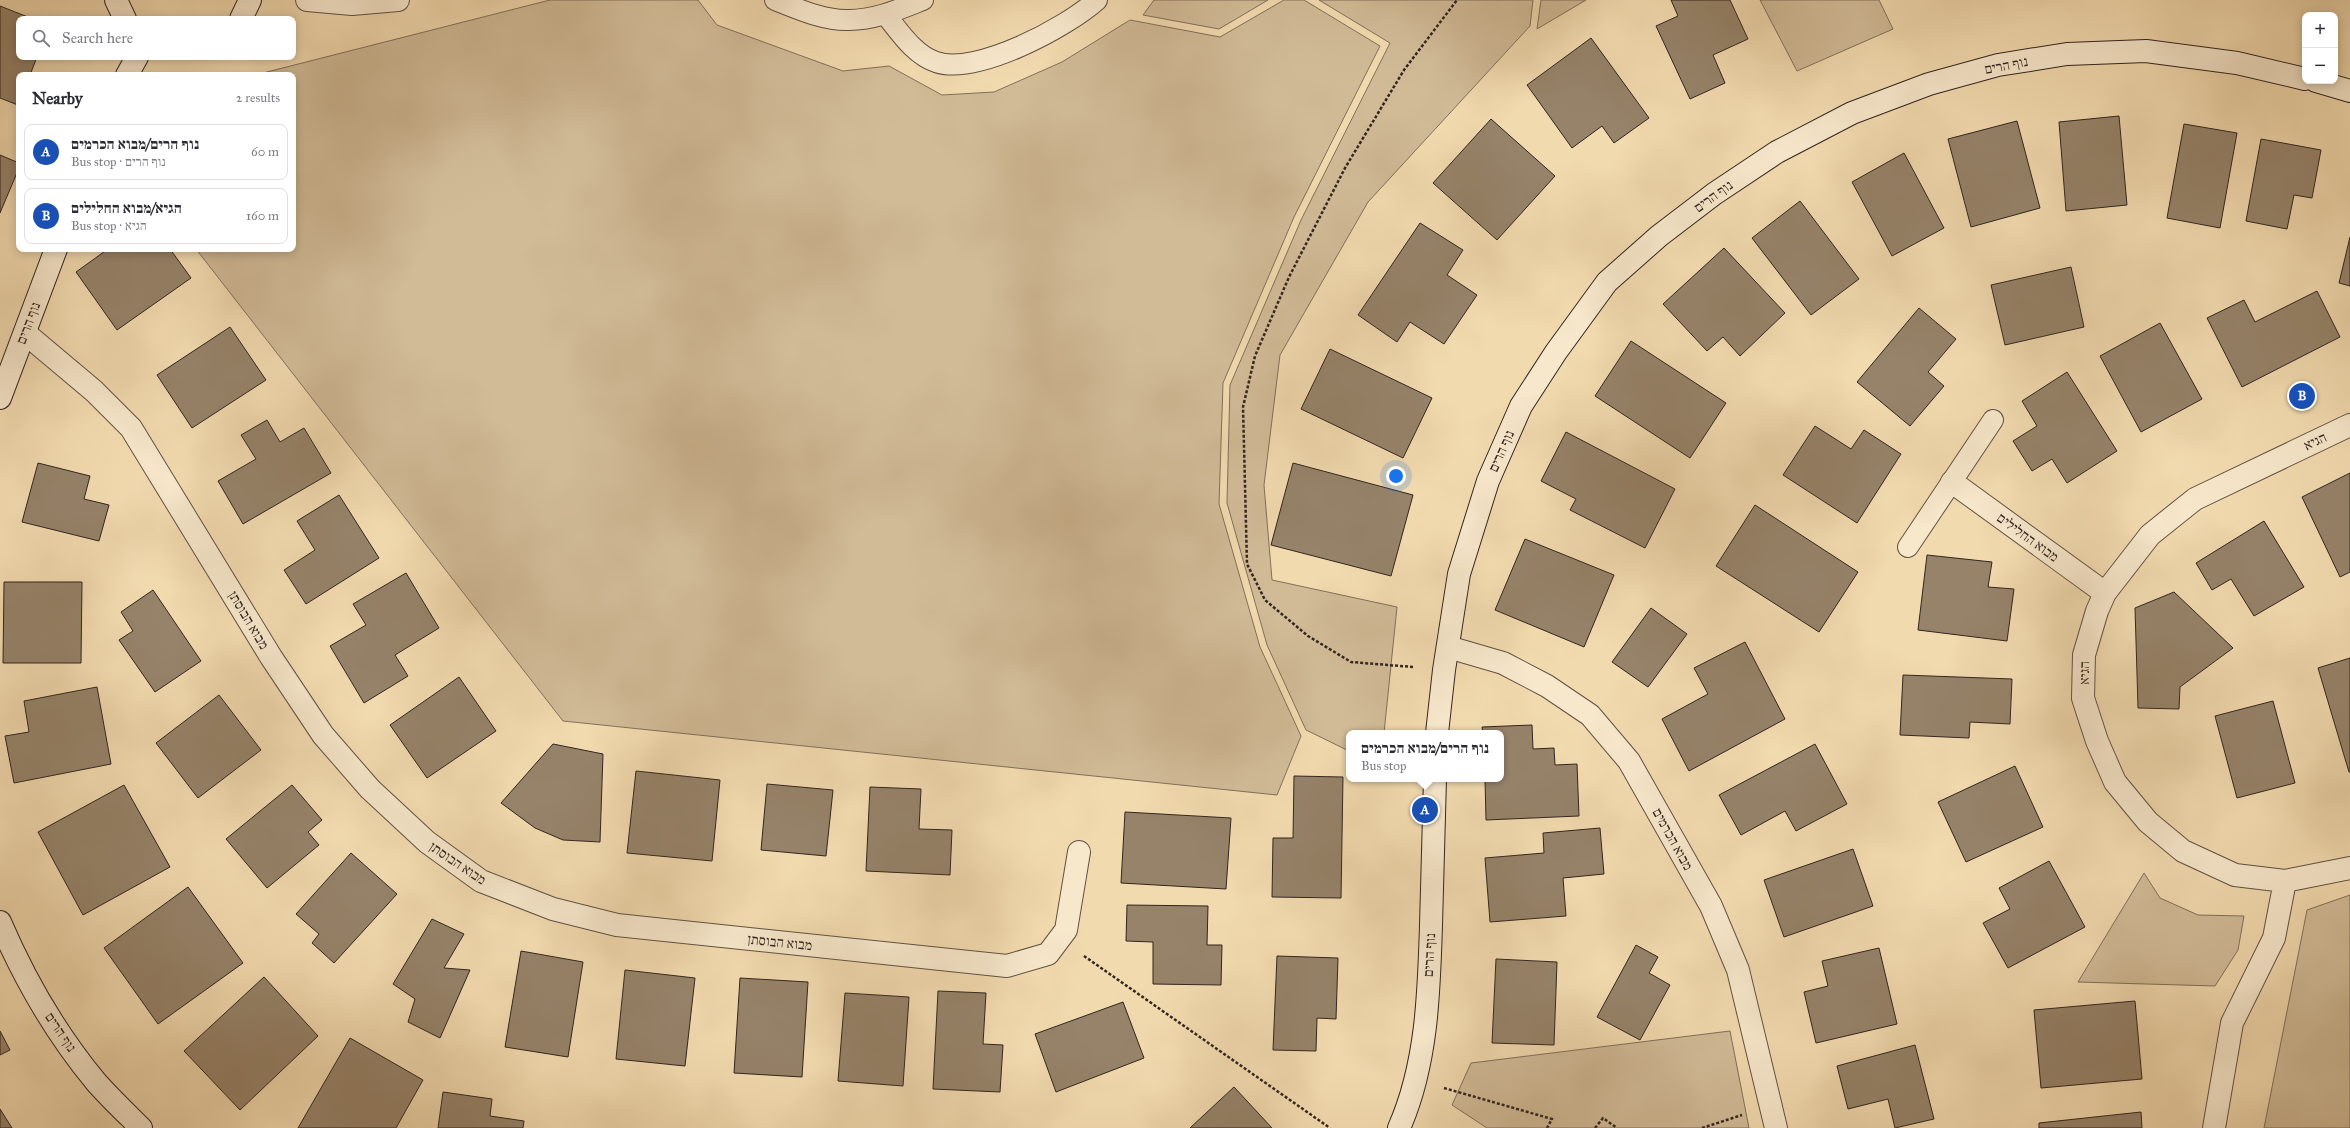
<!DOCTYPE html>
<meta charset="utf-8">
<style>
body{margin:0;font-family:"IM FELL Great Primer","Frank Ruhl Libre",serif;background:#f7f7f7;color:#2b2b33}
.controls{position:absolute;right:12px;top:12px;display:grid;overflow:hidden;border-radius:8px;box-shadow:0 2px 10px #0003}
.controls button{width:36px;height:36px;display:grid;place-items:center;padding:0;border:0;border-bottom:1px solid #e1e1e2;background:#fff;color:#2b2b33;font:20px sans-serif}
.you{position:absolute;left:1396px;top:476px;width:14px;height:14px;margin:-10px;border:3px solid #fff;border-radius:50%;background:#1a73e8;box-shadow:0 0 0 6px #1a73e833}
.badge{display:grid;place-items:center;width:26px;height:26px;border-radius:50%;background:#db2777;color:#fff;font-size:13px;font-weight:700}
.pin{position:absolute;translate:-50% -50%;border:2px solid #fff;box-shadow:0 1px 4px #0006}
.popup{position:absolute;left:1346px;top:730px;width:158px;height:52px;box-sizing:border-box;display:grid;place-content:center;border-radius:8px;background:#fff;filter:drop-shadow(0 1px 3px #0005);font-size:13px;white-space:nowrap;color:#7c7c81}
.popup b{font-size:15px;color:#2b2b33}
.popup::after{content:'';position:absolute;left:50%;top:100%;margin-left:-8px;border:8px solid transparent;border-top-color:#fff}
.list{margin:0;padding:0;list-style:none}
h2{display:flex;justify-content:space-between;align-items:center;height:52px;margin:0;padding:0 16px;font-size:17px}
h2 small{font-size:13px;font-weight:400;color:#7c7c81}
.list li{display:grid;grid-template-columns:26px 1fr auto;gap:12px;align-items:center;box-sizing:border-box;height:56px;margin:0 8px 8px;padding:0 8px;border:1px solid #e1e1e2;border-radius:8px}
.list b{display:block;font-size:15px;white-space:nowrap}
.list p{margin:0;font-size:13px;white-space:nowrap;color:#7c7c81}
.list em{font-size:13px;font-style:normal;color:#7c7c81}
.icon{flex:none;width:22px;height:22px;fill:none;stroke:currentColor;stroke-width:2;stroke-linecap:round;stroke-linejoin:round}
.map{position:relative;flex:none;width:2350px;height:1128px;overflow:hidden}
.search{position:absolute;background:#fff;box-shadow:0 2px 10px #0003;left:16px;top:16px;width:280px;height:44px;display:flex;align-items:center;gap:10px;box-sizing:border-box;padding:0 14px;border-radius:8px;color:#7c7c81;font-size:15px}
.panel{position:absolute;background:#fff;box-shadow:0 2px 10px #0003;left:16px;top:72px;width:280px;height:180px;border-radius:8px}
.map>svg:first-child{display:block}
</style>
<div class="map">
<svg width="2350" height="1128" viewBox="0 0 2350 1128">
<rect width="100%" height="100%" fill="#f2daaf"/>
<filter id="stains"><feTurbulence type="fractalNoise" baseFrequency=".005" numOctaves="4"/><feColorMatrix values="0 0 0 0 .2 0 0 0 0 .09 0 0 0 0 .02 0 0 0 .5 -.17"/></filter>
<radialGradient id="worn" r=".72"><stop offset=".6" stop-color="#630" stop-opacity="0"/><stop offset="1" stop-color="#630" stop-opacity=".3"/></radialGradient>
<path fill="#d1bb97" stroke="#82705c" d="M 550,0 L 698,0 L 717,25 L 843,71 L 889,66 L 942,95 L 994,92 L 1062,62 L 1130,20 L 1220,37 L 1284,0 L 1304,0 L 1380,46 L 1294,217 L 1223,383 L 1219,504 L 1260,647 L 1301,736 L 1277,795 L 563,721 L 196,249 L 293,249 L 293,75 L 255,75 Z
M 1154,0 L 1268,0 L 1219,29 L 1143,15 Z
M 1319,0 L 1533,0 L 1530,26 L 1368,202 L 1280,355 L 1264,485 L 1272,580 L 1397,607 L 1384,733 L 1349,733 L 1349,751 L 1306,730 L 1267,645 L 1227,503 L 1230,385 L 1301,220 L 1390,43 Z
M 1541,0 L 1586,0 L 1537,29 Z
M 1760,0 L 1879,0 L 1893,29 L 1797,71 Z
M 2144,873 L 2160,898 L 2198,915 L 2244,916 L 2238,950 L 2215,986 L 2078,982 Z
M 2350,895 L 2350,1128 L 2264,1128 L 2307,910 Z
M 1730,1031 L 1749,1128 L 1487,1128 L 1452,1105 L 1471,1063 Z"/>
<path fill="#96836a" stroke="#322520" d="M 1671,0 L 1730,0 L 1748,39 L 1713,55 L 1725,83 L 1690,99 L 1656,26 L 1678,16 Z
M 0,6 L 33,19 L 19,19 L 19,57 L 37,57 L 30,75 L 19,75 L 18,105 L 0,98 Z
M 1591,38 L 1649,118 L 1614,143 L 1602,126 L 1572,148 L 1527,85 Z
M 2119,116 L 2127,205 L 2066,211 L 2059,122 Z
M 1491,119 L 1555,176 L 1497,240 L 1433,183 Z
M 2017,121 L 2040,208 L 1971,227 L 1948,139 Z
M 2184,124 L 2237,133 L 2220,228 L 2167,218 Z
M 2261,139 L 2321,150 L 2312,198 L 2294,195 L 2287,229 L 2246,221 Z
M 1904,153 L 1944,228 L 1892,256 L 1852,182 Z
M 0,155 L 19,163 L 19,168 L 0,213 Z
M 1800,201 L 1859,279 L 1811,315 L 1752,238 Z
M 1420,223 L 1463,250 L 1447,275 L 1477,295 L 1444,344 L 1410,322 L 1397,342 L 1358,315 Z
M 2350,237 L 2350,286 L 2339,283 Z
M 1724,248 L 1785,313 L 1740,356 L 1723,337 L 1707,351 L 1663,304 Z
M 108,249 L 170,249 L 191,278 L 117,330 L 76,272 Z
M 2071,267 L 2084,327 L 2005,345 L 1991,285 Z
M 2317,291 L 2340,337 L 2242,387 L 2207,318 L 2244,300 L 2255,322 Z
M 1919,308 L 1956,339 L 1928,372 L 1944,386 L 1910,426 L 1857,382 Z
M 2160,323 L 2202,399 L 2141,432 L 2100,356 Z
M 230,327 L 266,380 L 192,428 L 157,375 Z
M 1631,341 L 1726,403 L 1690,458 L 1595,396 Z
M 1330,349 L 1432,398 L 1403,458 L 1301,409 Z
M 2067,372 L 2117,451 L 2067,483 L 2052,459 L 2032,471 L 2013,441 L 2037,426 L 2022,401 Z
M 267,420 L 280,442 L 304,428 L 331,473 L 243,524 L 218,481 L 256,459 L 241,435 Z
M 1815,426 L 1851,449 L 1864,430 L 1901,454 L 1857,523 L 1783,475 Z
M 1566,432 L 1675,489 L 1645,548 L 1570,510 L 1576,499 L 1541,481 Z
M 38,463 L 90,476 L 84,499 L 109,505 L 99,541 L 22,522 Z
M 1293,463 L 1413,495 L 1391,576 L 1271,545 Z
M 2350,473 L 2350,572 L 2340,577 L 2302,497 Z
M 339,495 L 379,558 L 306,604 L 284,570 L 315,550 L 297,521 Z
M 1755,505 L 1858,572 L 1819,632 L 1716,566 Z
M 2264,521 L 2304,587 L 2254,616 L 2231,579 L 2212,590 L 2196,563 Z
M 1525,539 L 1614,575 L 1584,647 L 1495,610 Z
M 1927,555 L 1992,562 L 1988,587 L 2014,589 L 2007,641 L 1918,630 Z
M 406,573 L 439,628 L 395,655 L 408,676 L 364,703 L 330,646 L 366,625 L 353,604 Z
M 4,582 L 82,582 L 81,663 L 3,663 Z
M 153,590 L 201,661 L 155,692 L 119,640 L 133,631 L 121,612 Z
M 2174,592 L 2233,648 L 2180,687 L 2179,709 L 2138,708 L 2135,608 Z
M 1651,608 L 1687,634 L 1648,687 L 1612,662 Z
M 1745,642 L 1785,719 L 1689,771 L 1662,719 L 1708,694 L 1694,668 Z
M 2350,658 L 2350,772 L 2349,772 L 2318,668 Z
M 1903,675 L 2012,679 L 2010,724 L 1970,722 L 1969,738 L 1900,735 Z
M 459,677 L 496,731 L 427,778 L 390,725 Z
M 97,687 L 111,764 L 14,783 L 5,736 L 29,732 L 24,701 Z
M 219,695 L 261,750 L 198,798 L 156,743 Z
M 2273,701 L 2295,783 L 2237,798 L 2215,716 Z
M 1532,725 L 1533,749 L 1554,748 L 1555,765 L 1577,764 L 1579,816 L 1486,820 L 1485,779 L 1501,779 L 1501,733 L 1483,733 L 1482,727 Z
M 553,744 L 603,754 L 600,842 L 563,840 L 535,828 L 501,803 Z
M 1815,744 L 1847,804 L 1796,831 L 1785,811 L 1741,835 L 1719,795 Z
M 2015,766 L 2043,827 L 1966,862 L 1938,802 Z
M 636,771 L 720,780 L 712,861 L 627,853 Z
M 1294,776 L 1343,777 L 1341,898 L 1272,897 L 1273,838 L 1293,838 Z
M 767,784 L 833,790 L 826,856 L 761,850 Z
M 124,785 L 170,867 L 83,915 L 38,832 Z
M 292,785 L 322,820 L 308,832 L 319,845 L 267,888 L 226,839 Z
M 870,787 L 921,789 L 919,829 L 952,830 L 950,875 L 866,871 Z
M 1125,812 L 1231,818 L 1226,889 L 1121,883 Z
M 1600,828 L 1604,874 L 1563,878 L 1566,916 L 1490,922 L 1485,858 L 1544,853 L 1543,833 Z
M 1853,849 L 1873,906 L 1784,937 L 1764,880 Z
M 351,853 L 397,894 L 334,963 L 312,943 L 319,934 L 296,914 Z
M 2049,861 L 2085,927 L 2008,968 L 1983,923 L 2010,909 L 1999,888 Z
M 188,887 L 243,963 L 158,1024 L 104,948 Z
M 1127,905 L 1208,906 L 1207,945 L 1222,945 L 1221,985 L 1153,984 L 1153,942 L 1126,941 Z
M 432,919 L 464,934 L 444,968 L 470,970 L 440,1038 L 408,1022 L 415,999 L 393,984 Z
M 1636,945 L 1658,957 L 1649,973 L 1670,985 L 1640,1040 L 1597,1017 Z
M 1879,948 L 1897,1024 L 1816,1043 L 1804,992 L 1828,986 L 1822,961 Z
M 521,951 L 583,962 L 568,1057 L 505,1047 Z
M 1277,956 L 1338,958 L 1336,1019 L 1317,1018 L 1316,1051 L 1273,1050 Z
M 1496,959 L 1557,962 L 1554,1045 L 1492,1043 Z
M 625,970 L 695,978 L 685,1066 L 616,1059 Z
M 264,977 L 318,1036 L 240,1110 L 184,1051 Z
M 740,978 L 808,982 L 802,1077 L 734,1073 Z
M 938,991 L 986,993 L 983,1044 L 1003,1045 L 1000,1092 L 933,1089 Z
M 845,993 L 909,997 L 903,1086 L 838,1081 Z
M 2135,1001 L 2142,1079 L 2041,1088 L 2034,1010 Z
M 1123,1002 L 1144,1058 L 1056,1092 L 1035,1034 Z
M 0,1031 L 10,1050 L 0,1055 Z
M 350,1038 L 423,1080 L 396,1128 L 298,1128 Z
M 1915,1045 L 1934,1119 L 1895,1128 L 1888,1099 L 1848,1109 L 1837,1066 Z
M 1234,1087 L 1272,1128 L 1190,1128 Z
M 443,1092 L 492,1099 L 490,1116 L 524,1121 L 523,1128 L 438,1128 Z
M 0,1109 L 12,1128 L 0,1128 Z
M 2141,1112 L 2142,1128 L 2039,1128 L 2039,1123 Z"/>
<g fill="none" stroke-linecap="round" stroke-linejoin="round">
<defs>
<path id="lane" d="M 775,0 C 798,9 824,21 849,20 C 875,20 900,9 923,0
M 885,14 C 899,31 914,55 936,62 C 976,76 1067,27 1097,0
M 1908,547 L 1993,420"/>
<path id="street" d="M 307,0 L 352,4 L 398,0
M 25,333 L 94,391 L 131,428 L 271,657 L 323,735 L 370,789 L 427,842 L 481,881 L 553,909 L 617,925 L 1007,966 L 1048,954 L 1066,930 L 1079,852
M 2350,425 L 2195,499 L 2150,535 L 2105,593 L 2097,611 L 2084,655 L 2083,698 L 2097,741 L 2115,782 L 2148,822 L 2183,851 L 2235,875 L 2285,881 L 2350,868
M 1952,482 L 2105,593
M 1448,647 L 1503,663 L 1547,686 L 1590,715 L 1629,761 L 1711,906 L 1738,970 L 1776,1128
M 2214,1128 L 2232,1023 L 2274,938 L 2285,881"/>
<path id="secondary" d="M 116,0 L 125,19
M 241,19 L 250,0
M 127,75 L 137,57
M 2316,81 L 2350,91
M 0,398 L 56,249
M 1437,733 L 1444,670 L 1459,574 L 1488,481 L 1521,406 L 1556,352 L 1607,282 L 1659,236 L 1714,194 L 1777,152 L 1852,113 L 1929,84 L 1998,65 L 2067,54 L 2146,51 L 2237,63 L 2305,79
M 0,922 C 24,978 57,1035 96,1082 C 110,1098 126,1113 141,1128
M 1399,1128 C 1427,1065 1429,993 1431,925 C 1432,876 1434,828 1435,779"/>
</defs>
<use href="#lane" stroke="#625244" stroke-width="22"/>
<use href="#street" stroke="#625244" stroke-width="24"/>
<use href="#secondary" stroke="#322520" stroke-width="24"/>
<path stroke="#322520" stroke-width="2.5" stroke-dasharray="3 2" stroke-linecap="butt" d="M 1413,667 L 1351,662 L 1308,636 L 1265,600 L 1247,564 L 1243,407 L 1255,356 L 1289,277 L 1345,168 L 1404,70 L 1457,0
M 1084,956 L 1330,1128
M 1444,1088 L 1552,1119 L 1547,1128
M 1595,1128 L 1603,1118 L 1617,1128
M 1702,1128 L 1742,1115"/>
<use href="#lane" stroke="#f7e7cb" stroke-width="20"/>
<use href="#street" stroke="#f7e7cb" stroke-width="22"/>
<use href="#secondary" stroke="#f7e7cb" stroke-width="22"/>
</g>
<g text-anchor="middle" stroke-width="4" stroke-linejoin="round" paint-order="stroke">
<g font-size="14" fill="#322520" stroke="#f7e7cb">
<text transform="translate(2006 65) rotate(-11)" y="5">נוף הרים</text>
<text transform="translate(1713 196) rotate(-36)" y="5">נוף הרים</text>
<text transform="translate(28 323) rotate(-69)" y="5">נוף הרים</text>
<text transform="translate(2315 441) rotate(-25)" y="5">הגיא</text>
<text transform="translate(1501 451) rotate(-66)" y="5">נוף הרים</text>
<text transform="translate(2028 537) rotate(36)" y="5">מבוא החלילים</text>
<text transform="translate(249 620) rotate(59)" y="5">מבוא הבוסתן</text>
<text transform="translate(2084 673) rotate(-89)" y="5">הגיא</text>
<text transform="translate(1673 839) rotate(61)" y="5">מבוא הכרמים</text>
<text transform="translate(458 863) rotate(34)" y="5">מבוא הבוסתן</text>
<text transform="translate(780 942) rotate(6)" y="5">מבוא הבוסתן</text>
<text transform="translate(1429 955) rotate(-87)" y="5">נוף הרים</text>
<text transform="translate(61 1032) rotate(56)" y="5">נוף הרים</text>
</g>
</g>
<rect width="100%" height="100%" filter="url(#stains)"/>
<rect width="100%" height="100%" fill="url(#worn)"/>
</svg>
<div class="controls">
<button>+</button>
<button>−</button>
</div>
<div class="you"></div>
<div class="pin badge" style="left:1425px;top:810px;background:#1a4fb4">A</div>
<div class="popup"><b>נוף הרים/מבוא הכרמים</b>Bus stop</div>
<div class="pin badge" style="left:2302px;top:396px;background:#1a4fb4">B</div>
<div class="search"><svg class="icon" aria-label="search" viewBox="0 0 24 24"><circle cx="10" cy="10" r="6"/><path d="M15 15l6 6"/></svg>Search here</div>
<section class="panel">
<h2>Nearby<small>2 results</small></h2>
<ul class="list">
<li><span class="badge" style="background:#1a4fb4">A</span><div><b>נוף הרים/מבוא הכרמים</b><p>Bus stop · נוף הרים</p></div><em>60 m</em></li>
<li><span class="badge" style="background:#1a4fb4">B</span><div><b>הגיא/מבוא החלילים</b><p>Bus stop · הגיא</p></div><em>160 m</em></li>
</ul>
</section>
</div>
